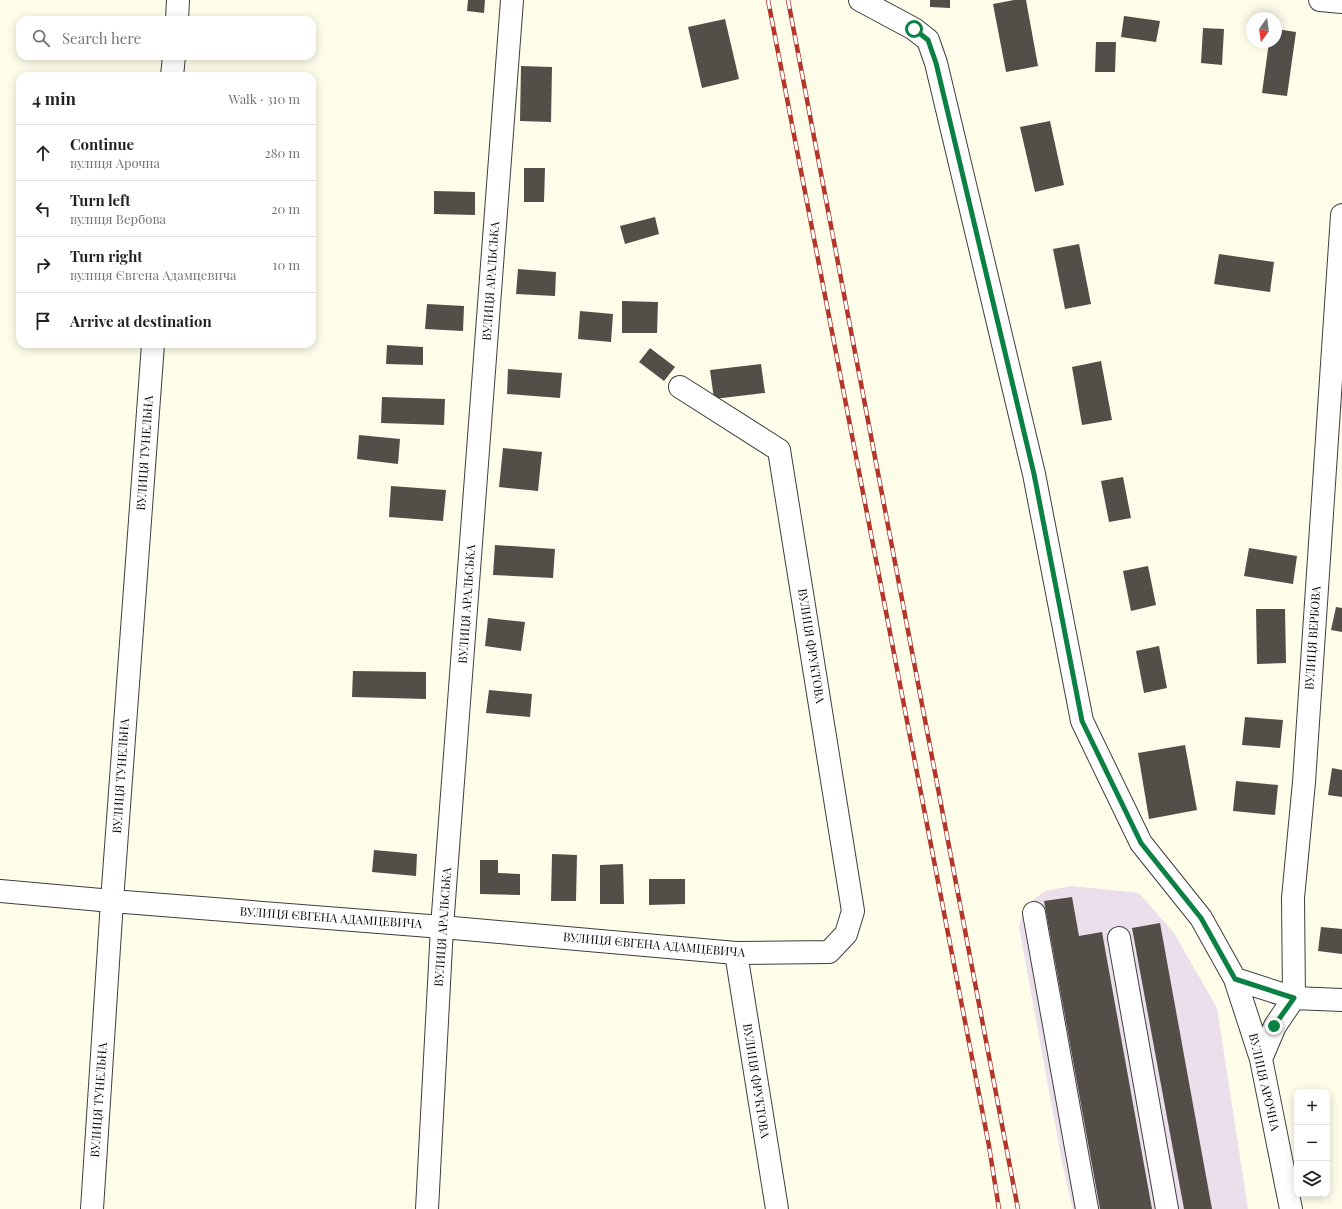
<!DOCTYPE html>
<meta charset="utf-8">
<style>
body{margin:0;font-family:"Playfair Display",serif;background:#f2f2f2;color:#202124}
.controls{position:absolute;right:12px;bottom:12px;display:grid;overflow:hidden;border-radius:8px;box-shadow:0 2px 10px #0003}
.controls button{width:36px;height:36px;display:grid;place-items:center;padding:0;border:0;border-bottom:1px solid #e0e0e0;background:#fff;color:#202124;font:20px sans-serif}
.compass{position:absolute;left:1246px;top:12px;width:36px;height:36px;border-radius:50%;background:#fff;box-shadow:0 2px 10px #0003;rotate:194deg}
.stop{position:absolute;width:12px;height:12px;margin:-9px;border:3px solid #0b8043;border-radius:50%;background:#fff}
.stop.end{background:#0b8043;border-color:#fff;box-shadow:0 1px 4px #0008}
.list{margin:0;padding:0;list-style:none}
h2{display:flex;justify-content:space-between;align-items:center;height:52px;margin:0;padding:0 16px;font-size:17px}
h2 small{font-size:13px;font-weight:400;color:#757577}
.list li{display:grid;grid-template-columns:26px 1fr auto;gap:12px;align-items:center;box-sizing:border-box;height:56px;padding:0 16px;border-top:1px solid #e0e0e0}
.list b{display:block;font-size:15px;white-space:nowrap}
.list p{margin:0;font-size:13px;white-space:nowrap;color:#757577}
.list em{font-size:13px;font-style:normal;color:#757577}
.icon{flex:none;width:22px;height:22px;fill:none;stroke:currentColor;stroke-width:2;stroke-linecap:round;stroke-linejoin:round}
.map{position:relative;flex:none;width:1342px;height:1209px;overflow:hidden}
.search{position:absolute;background:#fff;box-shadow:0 2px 10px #0003;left:16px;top:16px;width:300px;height:44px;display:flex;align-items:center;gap:10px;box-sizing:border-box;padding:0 14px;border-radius:12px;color:#757577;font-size:15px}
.panel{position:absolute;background:#fff;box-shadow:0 2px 10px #0003;left:16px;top:72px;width:300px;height:276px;border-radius:12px}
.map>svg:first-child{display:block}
</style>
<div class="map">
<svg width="1342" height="1209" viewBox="0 0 1342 1209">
<rect width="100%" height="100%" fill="#fefdea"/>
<path fill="#eadfea" d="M 1072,886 L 1139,893 L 1174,933 L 1217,1008 L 1248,1209 L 1073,1209 L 1063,1167 L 1019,927 L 1023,911 L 1032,901 L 1045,891 Z"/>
<path fill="#534e48" d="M 468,0 L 485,0 L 484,13 L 467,11 Z
M 930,0 L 950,0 L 950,8 L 930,7 Z
M 1014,0 L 1026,0 L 1038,66 L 1006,72 L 993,4 Z
M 1124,16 L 1160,21 L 1156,42 L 1121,37 Z
M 725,19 L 739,79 L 702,88 L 688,27 Z
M 1203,28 L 1224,29 L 1222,65 L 1201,63 Z
M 1276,29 L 1296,32 L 1287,96 L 1262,93 L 1269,42 L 1276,42 Z
M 1096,42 L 1116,42 L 1115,72 L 1095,72 Z
M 521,66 L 552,67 L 551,122 L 520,121 Z
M 1050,121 L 1064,185 L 1035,192 L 1020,127 Z
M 524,168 L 545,168 L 544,202 L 524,202 Z
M 434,191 L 475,192 L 475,215 L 434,214 Z
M 655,217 L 659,234 L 625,244 L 620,226 Z
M 1079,244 L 1091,304 L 1065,309 L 1053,249 Z
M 1219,254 L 1274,262 L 1270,292 L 1214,284 Z
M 518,269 L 556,272 L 555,296 L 516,294 Z
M 622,301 L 658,302 L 657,333 L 622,333 Z
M 427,304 L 464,306 L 463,331 L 425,329 Z
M 580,311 L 613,314 L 611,342 L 578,339 Z
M 387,345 L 423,347 L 423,365 L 386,364 Z
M 650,348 L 675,367 L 664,381 L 639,362 Z
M 1101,361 L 1112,420 L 1082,425 L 1072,367 Z
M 761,364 L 765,393 L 714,399 L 710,370 Z
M 508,369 L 562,373 L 560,398 L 507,394 Z
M 382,397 L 445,399 L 444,425 L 381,423 Z
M 359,435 L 400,439 L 398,464 L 357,459 Z
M 503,448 L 542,452 L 538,491 L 499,487 Z
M 1123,477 L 1131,518 L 1109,522 L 1101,481 Z
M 391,486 L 446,490 L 443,521 L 389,517 Z
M 495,545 L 555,549 L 553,578 L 493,575 Z
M 1249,548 L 1297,556 L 1293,584 L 1244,576 Z
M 1148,566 L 1156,605 L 1131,611 L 1123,571 Z
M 1336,607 L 1342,608 L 1342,632 L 1331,630 Z
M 1256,609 L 1285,609 L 1286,663 L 1257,664 Z
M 488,618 L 525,622 L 521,651 L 485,646 Z
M 1159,646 L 1167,688 L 1144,693 L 1136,651 Z
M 353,671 L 426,672 L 426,699 L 352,697 Z
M 489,690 L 532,694 L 530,717 L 486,713 Z
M 1245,717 L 1283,720 L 1280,748 L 1242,745 Z
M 1185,745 L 1197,810 L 1149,819 L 1138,753 Z
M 1332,768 L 1342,770 L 1342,797 L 1328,795 Z
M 1236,781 L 1278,785 L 1275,815 L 1233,811 Z
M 374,850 L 417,854 L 416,876 L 372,872 Z
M 552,854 L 577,855 L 576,901 L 551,901 Z
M 480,860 L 498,860 L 498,873 L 520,874 L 520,895 L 480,894 Z
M 623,864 L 624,904 L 600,904 L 600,865 Z
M 649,879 L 685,879 L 685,904 L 649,905 Z
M 1072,897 L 1079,936 L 1102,932 L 1152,1209 L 1100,1209 L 1044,901 Z
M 1160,923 L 1212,1209 L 1184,1209 L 1132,928 Z
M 1321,927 L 1342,929 L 1342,954 L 1318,951 Z"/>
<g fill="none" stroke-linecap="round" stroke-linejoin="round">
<defs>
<path id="minor" d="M 860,0 L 914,29 L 928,40 L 936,63 L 1034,474 L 1082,721 L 1141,843 L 1201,918 L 1235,979 L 1261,1059 L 1291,1209
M 1320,0 L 1342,2
M 177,20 L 178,0
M 172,76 L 174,56
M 0,891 L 112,901 L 442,927 L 736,953 L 829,952 L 846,934 L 853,911 L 779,450 L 680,387
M 1034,913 L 1087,1209
M 1119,938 L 1167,1209
M 736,953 L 777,1209
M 1235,979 L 1294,998 L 1293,898 L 1304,782 L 1342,215
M 1261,1059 L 1275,1026 L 1294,998 L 1342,1000
M 92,1209 L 112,901 L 153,344
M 427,1209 L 442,927 L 512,0"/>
</defs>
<use href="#minor" stroke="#3e3e3e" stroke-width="24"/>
<use href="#minor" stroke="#fff" stroke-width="22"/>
<defs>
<path id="rail" d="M 768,0 L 989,1146 L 999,1209
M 788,0 L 1018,1209"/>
</defs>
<use href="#rail" stroke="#b4352a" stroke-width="4.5"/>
<use href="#rail" stroke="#fff" stroke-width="3" stroke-dasharray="9" stroke-linecap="butt"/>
</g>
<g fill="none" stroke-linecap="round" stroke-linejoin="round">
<path stroke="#0b8043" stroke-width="5" d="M 914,29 L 928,40 L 936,63 L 1034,474 L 1082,721 L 1141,843 L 1201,918 L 1235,979 L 1294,998 L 1274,1026"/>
</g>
<g text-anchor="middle" stroke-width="4" stroke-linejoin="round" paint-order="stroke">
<g font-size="12" fill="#0b0b0b" stroke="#fff">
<text transform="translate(491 281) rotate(-86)" y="4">ВУЛИЦЯ АРАЛЬСЬКА</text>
<text transform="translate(145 453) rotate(-86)" y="4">ВУЛИЦЯ ТУНЕЛЬНА</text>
<text transform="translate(467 604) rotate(-86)" y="4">ВУЛИЦЯ АРАЛЬСЬКА</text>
<text transform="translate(1313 638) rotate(-86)" y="4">ВУЛИЦЯ ВЕРБОВА</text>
<text transform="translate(811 646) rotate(81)" y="4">ВУЛИЦЯ ФРУКТОВА</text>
<text transform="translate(121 776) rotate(-86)" y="4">ВУЛИЦЯ ТУНЕЛЬНА</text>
<text transform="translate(331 918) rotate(4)" y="4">ВУЛИЦЯ ЄВГЕНА АДАМЦЕВИЧА</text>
<text transform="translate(443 927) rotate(-86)" y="4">ВУЛИЦЯ АРАЛЬСЬКА</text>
<text transform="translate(654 945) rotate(5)" y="4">ВУЛИЦЯ ЄВГЕНА АДАМЦЕВИЧА</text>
<text transform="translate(756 1081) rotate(81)" y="4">ВУЛИЦЯ ФРУКТОВА</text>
<text transform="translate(1264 1082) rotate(77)" y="4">ВУЛИЦЯ АРОЧНА</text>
<text transform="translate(99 1100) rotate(-86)" y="4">ВУЛИЦЯ ТУНЕЛЬНА</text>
</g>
</g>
</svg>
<div class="controls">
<button>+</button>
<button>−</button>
<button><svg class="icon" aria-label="layers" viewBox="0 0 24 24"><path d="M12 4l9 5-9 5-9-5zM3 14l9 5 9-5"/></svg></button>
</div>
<svg class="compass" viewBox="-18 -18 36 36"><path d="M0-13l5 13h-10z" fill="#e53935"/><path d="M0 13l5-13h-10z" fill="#757577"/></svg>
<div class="stop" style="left:914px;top:29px"></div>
<div class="stop end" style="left:1274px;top:1026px"></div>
<div class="search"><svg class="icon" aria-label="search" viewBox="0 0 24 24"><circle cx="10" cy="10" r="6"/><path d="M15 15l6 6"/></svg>Search here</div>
<section class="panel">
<h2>4 min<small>Walk · 310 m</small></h2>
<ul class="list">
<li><svg class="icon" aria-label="ahead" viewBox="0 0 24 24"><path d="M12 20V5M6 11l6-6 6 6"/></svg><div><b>Continue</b><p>вулиця Арочна</p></div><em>280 m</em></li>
<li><svg class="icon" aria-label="left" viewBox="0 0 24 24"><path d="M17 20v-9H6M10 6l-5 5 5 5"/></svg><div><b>Turn left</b><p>вулиця Вербова</p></div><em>20 m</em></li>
<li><svg class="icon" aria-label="right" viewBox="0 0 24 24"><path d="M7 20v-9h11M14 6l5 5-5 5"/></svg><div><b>Turn right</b><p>вулиця Євгена Адамцевича</p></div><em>10 m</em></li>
<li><svg class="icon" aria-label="arrive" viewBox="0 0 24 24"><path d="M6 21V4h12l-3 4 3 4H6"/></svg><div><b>Arrive at destination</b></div></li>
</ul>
</section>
</div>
